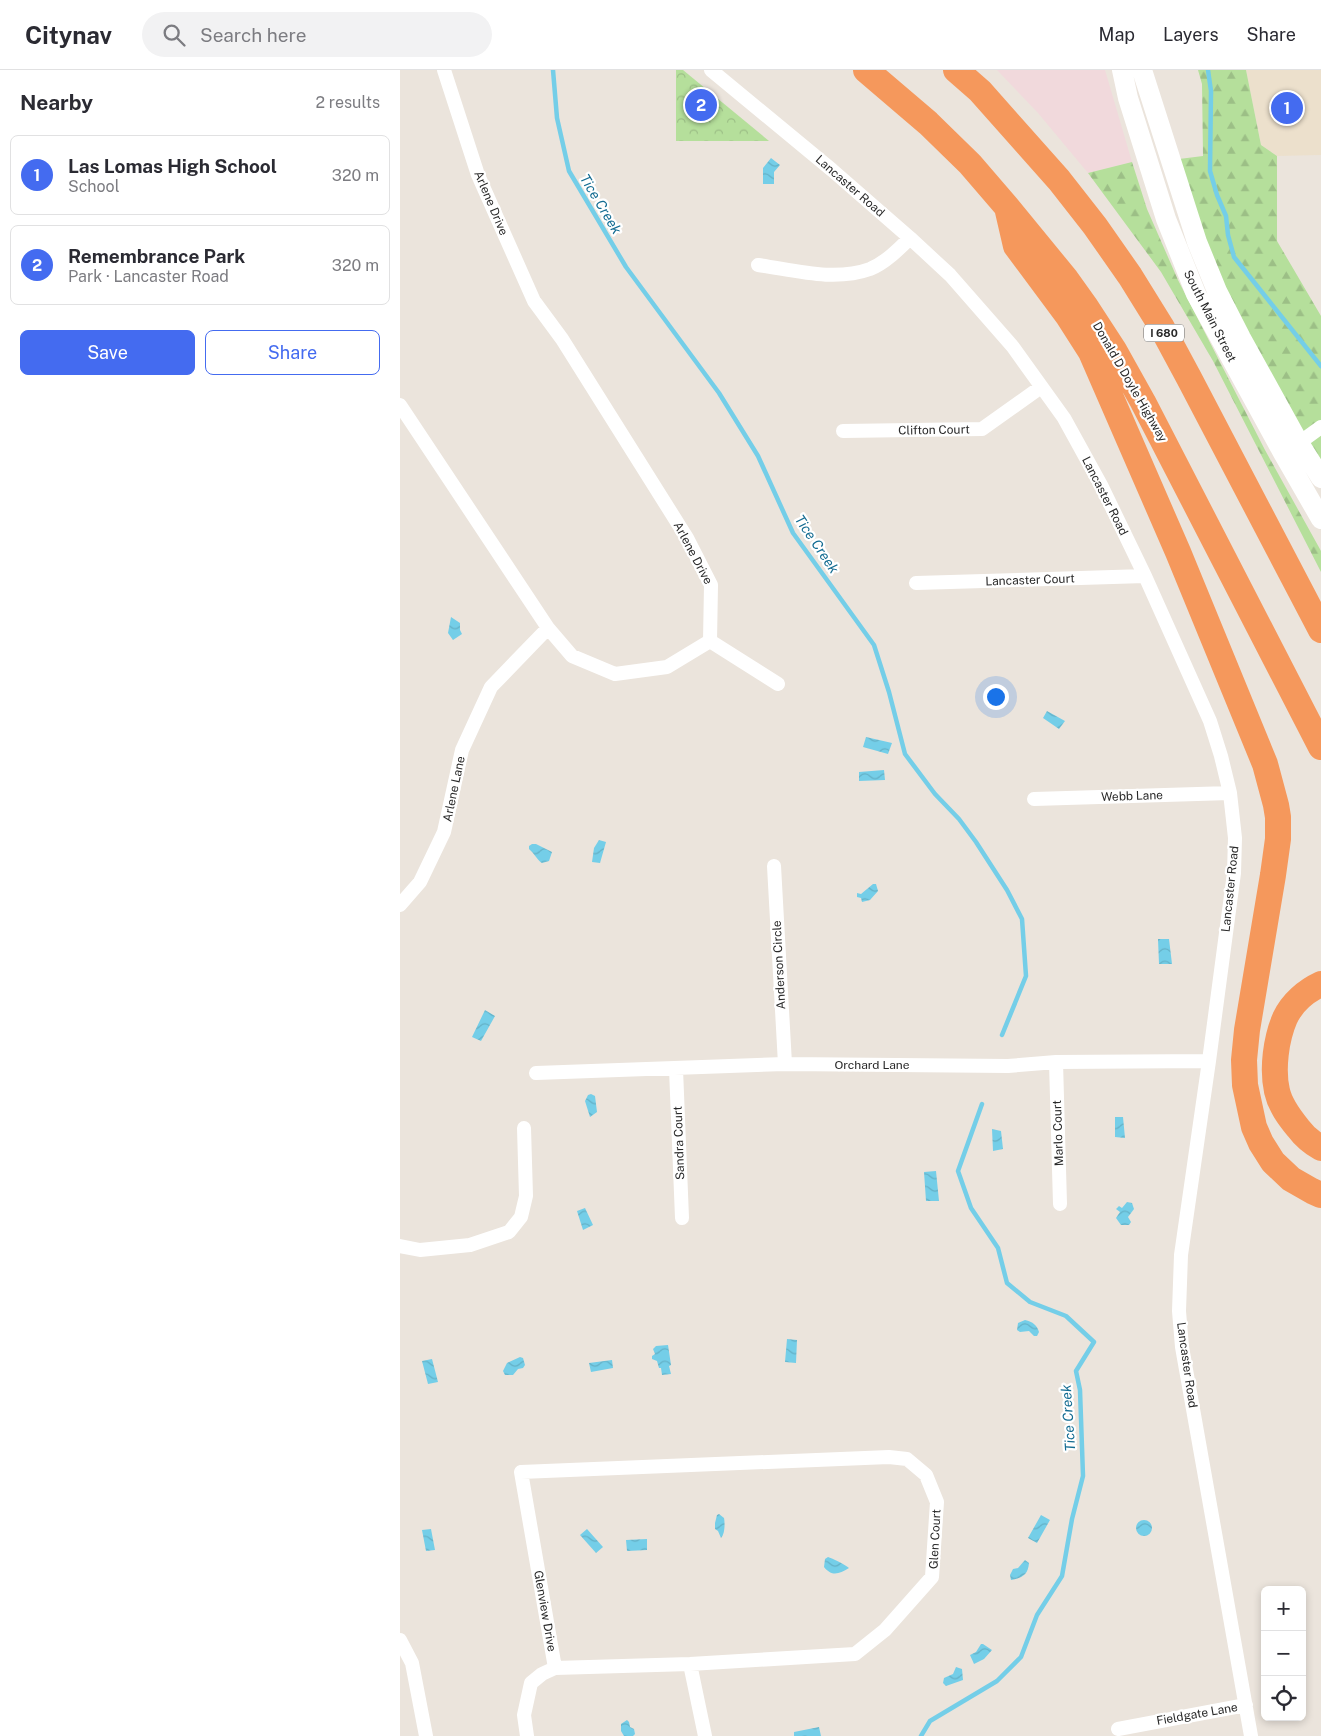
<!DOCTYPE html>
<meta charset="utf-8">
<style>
body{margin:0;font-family:"Public Sans",sans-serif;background:#f2f2f3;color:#2b2b33}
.controls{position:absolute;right:15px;bottom:15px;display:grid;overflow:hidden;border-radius:8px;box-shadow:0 2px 8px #0003}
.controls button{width:45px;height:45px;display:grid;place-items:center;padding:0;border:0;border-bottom:1px solid #e1e1e2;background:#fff;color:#2b2b33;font:25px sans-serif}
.you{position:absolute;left:595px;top:626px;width:18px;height:18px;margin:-12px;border:4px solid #fff;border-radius:50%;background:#1a73e8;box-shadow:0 0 0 8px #1a73e833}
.badge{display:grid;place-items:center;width:32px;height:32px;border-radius:50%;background:#446bf0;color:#fff;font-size:16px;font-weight:700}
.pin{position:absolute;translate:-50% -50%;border:2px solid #fff;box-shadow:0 1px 5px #0006}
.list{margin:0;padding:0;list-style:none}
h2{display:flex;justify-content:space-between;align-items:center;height:65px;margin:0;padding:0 20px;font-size:21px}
h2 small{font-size:16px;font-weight:400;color:#7c7c81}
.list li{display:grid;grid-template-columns:32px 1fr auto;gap:15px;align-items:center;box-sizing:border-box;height:80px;margin:0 10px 10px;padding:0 10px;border:1px solid #e1e1e2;border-radius:8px}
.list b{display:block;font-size:19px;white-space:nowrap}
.list p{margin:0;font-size:16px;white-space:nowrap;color:#7c7c81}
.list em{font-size:16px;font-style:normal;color:#7c7c81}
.actions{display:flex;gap:10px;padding:15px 20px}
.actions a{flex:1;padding:11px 0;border:1px solid #446bf0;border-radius:8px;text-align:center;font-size:18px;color:#446bf0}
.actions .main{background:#446bf0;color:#fff}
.icon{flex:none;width:28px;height:28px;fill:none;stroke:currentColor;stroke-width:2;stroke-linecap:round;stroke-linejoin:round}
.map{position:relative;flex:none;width:921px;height:1666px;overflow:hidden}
header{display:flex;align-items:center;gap:30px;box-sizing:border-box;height:70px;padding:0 25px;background:#fff;border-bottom:1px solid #e1e1e2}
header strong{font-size:24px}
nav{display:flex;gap:28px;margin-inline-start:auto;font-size:18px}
.search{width:350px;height:45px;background:#f2f2f3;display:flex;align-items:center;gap:12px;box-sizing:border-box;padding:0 18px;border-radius:28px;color:#7c7c81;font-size:19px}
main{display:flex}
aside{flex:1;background:#fff}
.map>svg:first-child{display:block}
</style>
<header>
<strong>Citynav</strong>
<div class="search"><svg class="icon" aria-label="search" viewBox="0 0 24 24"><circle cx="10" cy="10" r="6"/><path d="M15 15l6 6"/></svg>Search here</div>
<nav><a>Map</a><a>Layers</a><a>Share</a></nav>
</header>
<main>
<aside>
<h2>Nearby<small>2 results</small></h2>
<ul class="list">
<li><span class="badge">1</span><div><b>Las Lomas High School</b><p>School</p></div><em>320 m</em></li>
<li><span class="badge">2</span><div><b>Remembrance Park</b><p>Park · Lancaster Road</p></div><em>320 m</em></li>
</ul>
<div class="actions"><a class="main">Save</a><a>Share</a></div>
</aside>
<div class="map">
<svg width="921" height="1666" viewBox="0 0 921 1666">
<defs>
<pattern id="forest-firs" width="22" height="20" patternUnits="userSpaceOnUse" patternTransform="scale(1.25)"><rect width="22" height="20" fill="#b5df9b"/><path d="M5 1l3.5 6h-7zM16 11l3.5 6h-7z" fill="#9cbf86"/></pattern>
<pattern id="park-crowns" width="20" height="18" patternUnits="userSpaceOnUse" patternTransform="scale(1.25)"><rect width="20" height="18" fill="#b5df9b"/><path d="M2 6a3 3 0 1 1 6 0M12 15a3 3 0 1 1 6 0" fill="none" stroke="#9cbf86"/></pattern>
<pattern id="water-waves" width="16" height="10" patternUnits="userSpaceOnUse" patternTransform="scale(1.25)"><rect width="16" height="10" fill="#74cee8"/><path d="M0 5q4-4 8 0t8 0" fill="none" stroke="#64b1c7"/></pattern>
</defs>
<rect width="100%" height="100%" fill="#ebe4dc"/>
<path fill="#ece0cc" d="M 846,0 L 921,0 L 921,85 L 877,86 L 861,75 Z"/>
<path fill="#f1d9dc" d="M 597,0 L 705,0 L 732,92 L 688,103 L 638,43 Z"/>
<path fill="url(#forest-firs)" d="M 798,0 L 846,0 L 861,75 L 877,86 L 877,171 L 921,246 L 921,408 L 841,268 L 771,90 L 803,86 L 802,14 Z
M 732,92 L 747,139 L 778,210 L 865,380 L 921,481 L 921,502 L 813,291 L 761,202 L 688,103 Z"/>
<path fill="url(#park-crowns)" d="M 276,0 L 283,0 L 369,71 L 276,71 Z"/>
<path fill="url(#water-waves)" d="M 371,88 L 380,95 L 374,102 L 374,114 L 363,114 L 363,98 Z
M 51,547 L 60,553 L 60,560 L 62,564 L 53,570 L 48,563 Z
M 647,641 L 665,651 L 659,659 L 643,648 Z
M 466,667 L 492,673 L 488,684 L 463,677 Z
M 484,700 L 485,710 L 459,711 L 459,702 Z
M 199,770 L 206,772 L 200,793 L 192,792 L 194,778 Z
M 132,774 L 136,774 L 152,782 L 149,791 L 142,793 C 138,791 134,783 129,779 L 129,776 Z
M 473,814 L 476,814 L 478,821 L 470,830 L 462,832 L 461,828 L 457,827 L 457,823 L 461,824 Z
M 758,869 L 769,869 L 772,894 L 759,894 Z
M 85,940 L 95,946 L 81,971 L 72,967 Z
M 191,1024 L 195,1026 L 197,1042 L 190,1047 L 185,1031 L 188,1025 Z
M 715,1047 L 723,1047 L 725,1068 L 715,1067 Z
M 592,1059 L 601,1061 L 603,1079 L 593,1081 Z
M 536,1101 L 539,1131 L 526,1131 L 524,1102 Z
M 727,1132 L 732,1133 L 734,1139 L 728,1147 L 731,1152 L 729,1155 L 721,1155 L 716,1148 L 720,1142 L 716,1139 L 719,1136 L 722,1138 Z
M 185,1138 L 193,1155 L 183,1160 L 177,1141 Z
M 625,1250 C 633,1252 637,1255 639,1262 L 637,1266 L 634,1266 L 629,1261 L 620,1262 L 617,1260 L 618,1253 Z
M 387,1269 L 397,1270 L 396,1293 L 385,1292 Z
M 268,1275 L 271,1295 L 269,1296 L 271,1304 L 262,1305 L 261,1298 L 259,1298 L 257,1291 L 252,1289 L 252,1286 L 255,1284 L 253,1279 L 256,1276 Z
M 120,1287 L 123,1288 L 125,1295 L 123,1298 L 118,1299 L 113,1305 L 105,1305 L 103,1301 L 107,1293 Z
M 32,1289 L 38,1312 L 28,1314 L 22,1291 Z
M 212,1290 L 213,1298 L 191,1302 L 189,1293 Z
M 319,1444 L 324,1448 C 325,1453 325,1464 321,1468 L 318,1461 L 315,1459 L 315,1453 L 317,1445 Z
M 641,1445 L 650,1450 L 637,1473 L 628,1468 Z
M736 1458a8 8 0 1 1 16 0a8 8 0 1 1-16 0Z
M 31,1459 L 35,1480 L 26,1481 L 22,1460 Z
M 187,1459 L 203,1477 L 196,1483 L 180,1465 Z
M 247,1469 L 247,1480 L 227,1481 L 226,1470 Z
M 428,1487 C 432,1488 446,1495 449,1498 C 439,1504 432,1507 424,1497 L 425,1489 Z
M 625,1490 L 629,1493 C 628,1505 622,1508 611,1510 L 610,1505 L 613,1499 L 618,1498 Z
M 581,1574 L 583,1574 L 592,1580 L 584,1589 L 574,1594 L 570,1585 L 576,1582 Z
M 556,1597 L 562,1599 L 563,1610 L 546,1616 L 543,1613 L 544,1608 L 553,1604 Z
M 227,1650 L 229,1652 L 230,1657 L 234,1659 L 235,1664 L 233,1666 L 224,1666 L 221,1661 L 221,1654 Z
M 419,1657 L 421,1666 L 394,1666 L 394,1662 Z"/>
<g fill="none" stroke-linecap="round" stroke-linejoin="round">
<path stroke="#74cee8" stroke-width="4.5" d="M 153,0 L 157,48 L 169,101 L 226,197 L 319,323 L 358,386 L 393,463 L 474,575 L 489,622 L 505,684 L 535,724 L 559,749 L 576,772 L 607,820 L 622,849 L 626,906 L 602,965
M 808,0 L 811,21 L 810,101 L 817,125 L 826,146 L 828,165 L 834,187 L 921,296
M 521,1666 L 530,1651 L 597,1611 L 621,1587 L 637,1545 L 662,1506 L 672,1449 L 683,1406 L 680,1320 L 676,1301 L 694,1272 L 666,1246 L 630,1232 L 607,1213 L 598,1178 L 571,1138 L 558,1101 L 582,1034"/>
<path stroke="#fff" stroke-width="14" d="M 44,0 L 78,105 L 134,231 L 162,269 L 287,468 L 311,515 L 310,571
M 311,0 L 432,100 L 510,168 L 550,205 L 613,277 L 664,348 L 702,417 L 745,506 L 810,651 L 821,686 L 830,723 L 835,768 L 834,803 L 809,991 L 781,1185 L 779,1241 L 782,1277 L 851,1666
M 358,195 C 394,200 434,212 470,199 C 485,193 499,179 510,168
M 0,335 L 148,558 L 172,586 L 215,604 L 267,597 L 310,571
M 443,361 L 582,359 L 641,317
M 899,373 L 921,357
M 516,513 L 745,506
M 310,571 L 378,614
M 634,729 L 830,723
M 374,796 L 385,994
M 0,835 L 20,812 L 44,762 L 62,680 L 91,617 L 148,558
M 656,992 L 660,1134
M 276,999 L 282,1148
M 136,1003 L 385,994 L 608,996 L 656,992 L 809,991
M 0,1176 L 20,1180 L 70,1175 L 109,1162 L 121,1147 L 126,1126 L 124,1058
M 0,1570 L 12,1593 L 26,1666
M 290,1594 L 305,1666
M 718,1659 L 846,1635
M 127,1666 L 124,1645 L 131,1613 L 142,1604 L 155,1598 L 121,1402 L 489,1387 L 507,1389 L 526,1405 L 537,1432 L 532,1507 L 485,1560 L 455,1584 L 290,1594 L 155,1598"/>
<path stroke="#fff" stroke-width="20" d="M 722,0 L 728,28 L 766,149 L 796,224 L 883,383 L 921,449
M 742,0 L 797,172 L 817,221 L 841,268 L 899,373 L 921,408"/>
<path stroke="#f5985c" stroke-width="26" d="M 466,0 L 528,53 L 570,94 L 607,137 L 666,209 L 686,237 L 714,280 L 743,332 L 921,677
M 556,0 L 580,21 L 659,110 L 695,156 L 730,206 L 761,256 L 789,308 L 921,560
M 607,137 L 616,176 L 668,246 L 691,282 L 778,482 L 865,694 L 876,735 L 878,747 L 878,769 L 873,805 L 847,960 L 844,990 L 845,1015 L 854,1057 L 861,1073 L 873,1092 L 891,1109 L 912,1121 L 921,1125
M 921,914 C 906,921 892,933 885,948 C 876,969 872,999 877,1021 C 880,1035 889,1047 898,1058 C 904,1066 912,1073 921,1078"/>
</g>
<g text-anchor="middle" stroke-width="4.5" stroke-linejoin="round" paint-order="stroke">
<rect fill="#fff" stroke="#696969" stroke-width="1" x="744" y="254.5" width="40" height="17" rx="4"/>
<g font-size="11" font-weight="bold" fill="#292929">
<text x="764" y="267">I 680</text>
</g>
<g font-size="12" fill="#292929" stroke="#fff">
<text transform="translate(450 116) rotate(41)" y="4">Lancaster Road</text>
<text transform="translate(91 133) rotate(67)" y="4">Arlene Drive</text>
<text transform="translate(810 246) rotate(63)" y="4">South Main Street</text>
<text transform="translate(730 312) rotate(60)" y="4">Donald D Doyle Highway</text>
<text transform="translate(534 360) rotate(-1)" y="4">Clifton Court</text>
<text transform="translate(705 426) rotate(63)" y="4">Lancaster Road</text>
<text transform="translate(293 483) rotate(62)" y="4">Arlene Drive</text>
<text transform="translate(630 510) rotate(-2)" y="4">Lancaster Court</text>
<text transform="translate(54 719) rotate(-78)" y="4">Arlene Lane</text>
<text transform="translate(732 726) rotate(-2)" y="4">Webb Lane</text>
<text transform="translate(830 819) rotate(-84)" y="4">Lancaster Road</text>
<text transform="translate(379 895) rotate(-93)" y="4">Anderson Circle</text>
<text x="472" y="999">Orchard Lane</text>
<text transform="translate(658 1063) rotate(-92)" y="4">Marlo Court</text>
<text transform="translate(279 1073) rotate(-92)" y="4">Sandra Court</text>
<text transform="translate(787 1295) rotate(82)" y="4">Lancaster Road</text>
<text transform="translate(535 1469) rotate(-87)" y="4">Glen Court</text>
<text transform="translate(145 1541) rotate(80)" y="4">Glenview Drive</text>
<text transform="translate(797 1644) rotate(-10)" y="4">Fieldgate Lane</text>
</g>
<g font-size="14" font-style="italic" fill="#146c92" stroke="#fff">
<text transform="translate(201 134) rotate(59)" y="5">Tice Creek</text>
<text transform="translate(417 474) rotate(56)" y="5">Tice Creek</text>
<text transform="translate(668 1348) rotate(-94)" y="5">Tice Creek</text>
</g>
</g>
</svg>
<div class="controls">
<button>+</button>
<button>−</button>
<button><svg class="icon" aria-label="locate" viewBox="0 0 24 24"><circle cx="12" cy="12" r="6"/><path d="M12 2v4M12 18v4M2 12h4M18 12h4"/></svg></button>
</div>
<div class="you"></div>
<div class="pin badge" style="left:887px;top:38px">1</div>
<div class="pin badge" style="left:301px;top:35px">2</div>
</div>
</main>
